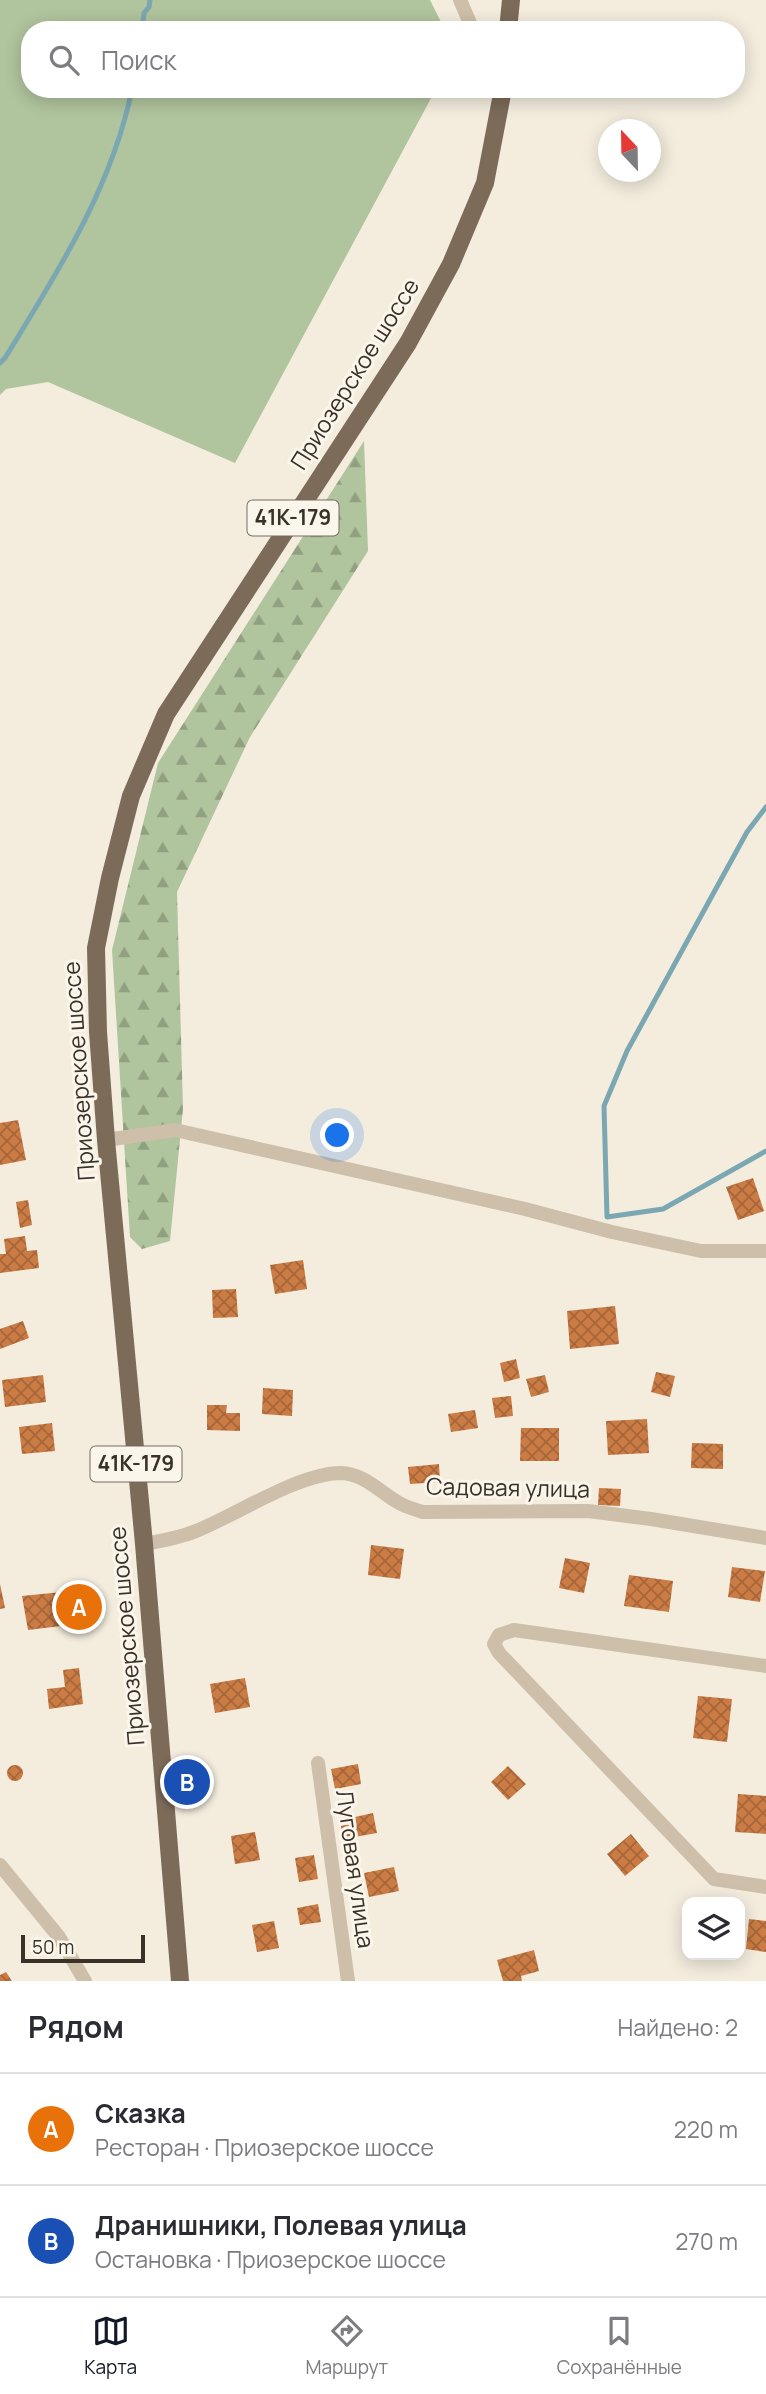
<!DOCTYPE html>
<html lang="ru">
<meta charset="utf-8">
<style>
body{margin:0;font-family:Manrope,sans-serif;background:#f7f7f7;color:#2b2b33}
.controls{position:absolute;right:21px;bottom:21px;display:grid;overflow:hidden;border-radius:14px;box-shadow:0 4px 18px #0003}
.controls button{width:63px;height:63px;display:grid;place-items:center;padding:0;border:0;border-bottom:2px solid #e1e1e2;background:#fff;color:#2b2b33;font:35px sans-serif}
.compass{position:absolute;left:598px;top:119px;width:63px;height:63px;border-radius:50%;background:#fff;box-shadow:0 4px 18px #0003;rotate:338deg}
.scale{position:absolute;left:21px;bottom:18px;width:124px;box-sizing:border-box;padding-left:7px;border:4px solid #3a3129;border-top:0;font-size:19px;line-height:24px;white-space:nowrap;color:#3a3129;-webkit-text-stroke:5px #fbf6eb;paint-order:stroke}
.you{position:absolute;left:338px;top:1136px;width:24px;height:24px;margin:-18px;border:5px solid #fff;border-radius:50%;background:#1a73e8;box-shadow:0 0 0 10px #1a73e833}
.badge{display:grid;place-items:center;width:46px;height:46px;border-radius:50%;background:#111827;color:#fff;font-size:23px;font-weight:700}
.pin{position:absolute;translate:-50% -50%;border:4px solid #fff;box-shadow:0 2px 7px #0006}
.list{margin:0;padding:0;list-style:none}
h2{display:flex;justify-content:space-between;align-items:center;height:91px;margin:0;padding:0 28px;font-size:30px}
h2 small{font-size:23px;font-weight:400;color:#7c7c81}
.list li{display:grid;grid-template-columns:46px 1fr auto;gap:21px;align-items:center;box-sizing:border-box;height:112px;padding:0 28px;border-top:2px solid #e1e1e2}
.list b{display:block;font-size:26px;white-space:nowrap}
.list p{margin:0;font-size:23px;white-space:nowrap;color:#7c7c81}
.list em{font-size:23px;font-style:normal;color:#7c7c81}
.icon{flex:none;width:38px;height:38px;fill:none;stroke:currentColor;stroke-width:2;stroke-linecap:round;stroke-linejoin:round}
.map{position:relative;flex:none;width:766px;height:1981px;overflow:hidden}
.search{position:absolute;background:#fff;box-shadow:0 4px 18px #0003;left:21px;right:21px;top:21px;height:77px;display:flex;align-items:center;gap:18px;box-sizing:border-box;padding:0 24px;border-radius:28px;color:#7c7c81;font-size:26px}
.sheet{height:315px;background:#fff}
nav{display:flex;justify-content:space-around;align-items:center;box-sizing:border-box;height:98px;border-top:2px solid #e1e1e2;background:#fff;font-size:19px;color:#7c7c81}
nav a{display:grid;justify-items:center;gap:4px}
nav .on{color:#111827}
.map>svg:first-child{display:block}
</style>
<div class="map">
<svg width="766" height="1981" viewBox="0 0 766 1981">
<defs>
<pattern id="forest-firs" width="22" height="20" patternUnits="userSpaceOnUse" patternTransform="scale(1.75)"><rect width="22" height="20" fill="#b0c49d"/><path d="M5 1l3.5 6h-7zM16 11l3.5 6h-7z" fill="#90a080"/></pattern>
<pattern id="building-cross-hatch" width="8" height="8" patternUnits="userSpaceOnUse" patternTransform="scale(1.75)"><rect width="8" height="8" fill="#cb7c44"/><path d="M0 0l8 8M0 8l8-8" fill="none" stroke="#a66639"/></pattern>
</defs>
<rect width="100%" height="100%" fill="#f4edde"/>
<path fill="#b0c49d" d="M 0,0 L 430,0 L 445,30 L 30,30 L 30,89 L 436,89 L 235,463 L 48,382 L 6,389 L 0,395 Z"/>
<path fill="url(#forest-firs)" d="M 364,441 L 368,551 L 250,737 L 177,892 L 183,1109 L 170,1241 L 142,1249 L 130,1237 L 112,950 L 158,763 Z"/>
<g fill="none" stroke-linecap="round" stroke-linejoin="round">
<path stroke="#7ba7b2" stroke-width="5" d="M 142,30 L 144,13 L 149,7 L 150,0
M 0,363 L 5,358 C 57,273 112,188 132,89
M 766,807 L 747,832 L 627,1051 L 604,1106 L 607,1217 L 663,1209 L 766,1151"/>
</g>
<path fill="url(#building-cross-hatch)" d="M 18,1120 L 26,1160 L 0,1165 L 0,1123 Z
M 753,1178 L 764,1211 L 738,1220 L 726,1187 Z
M 28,1200 L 32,1225 L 20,1228 L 16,1202 Z
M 25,1236 L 27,1251 L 37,1250 L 39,1268 L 0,1273 L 0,1254 L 6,1254 L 4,1239 Z
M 303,1260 L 307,1289 L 275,1294 L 270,1265 Z
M 236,1289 L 238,1317 L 213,1318 L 212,1290 Z
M 615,1306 L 619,1344 L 570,1349 L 567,1311 Z
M 23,1321 L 29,1338 L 0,1349 L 0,1329 Z
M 516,1359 L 520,1378 L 504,1382 L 500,1363 Z
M 656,1372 L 675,1376 L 670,1397 L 651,1392 Z
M 43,1375 L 46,1402 L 5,1407 L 2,1380 Z
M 545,1375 L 549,1392 L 531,1397 L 526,1379 Z
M 263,1388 L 293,1390 L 292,1416 L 262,1414 Z
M 511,1396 L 513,1416 L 495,1418 L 492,1398 Z
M 207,1405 L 227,1405 L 226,1413 L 240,1413 L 240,1431 L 207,1430 Z
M 475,1410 L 478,1428 L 451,1432 L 448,1414 Z
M 647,1419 L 649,1453 L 608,1455 L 606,1421 Z
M 52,1423 L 55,1451 L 22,1454 L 19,1427 Z
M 521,1428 L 559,1428 L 559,1461 L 520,1461 Z
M 692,1443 L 723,1444 L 723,1469 L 691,1468 Z
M 439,1464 L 440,1482 L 410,1484 L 408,1467 Z
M 599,1488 L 621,1489 L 620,1506 L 598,1505 Z
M 371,1545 L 404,1549 L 400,1579 L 368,1575 Z
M 565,1558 L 590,1563 L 584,1593 L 559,1588 Z
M 732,1567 L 765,1571 L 760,1602 L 728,1597 Z
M 629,1575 L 673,1581 L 669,1612 L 624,1606 Z
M 0,1584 L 5,1608 L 0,1609 Z
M 82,1590 L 86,1623 L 28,1630 L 22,1596 Z
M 79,1668 L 83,1704 L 49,1709 L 47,1689 L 65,1687 L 63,1670 Z
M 245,1678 L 250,1707 L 215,1713 L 210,1684 Z
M 698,1696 L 732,1699 L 727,1742 L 693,1738 Z
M 358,1764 L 361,1784 L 335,1789 L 331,1769 Z
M7 1773a8 8 0 1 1 16 0a8 8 0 1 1-16 0Z
M 508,1766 L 526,1784 L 508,1800 L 491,1782 Z
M 738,1794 L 766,1796 L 766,1834 L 735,1832 Z
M 373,1813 L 377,1833 L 343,1839 L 341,1826 L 356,1823 L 355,1817 Z
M 255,1832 L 260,1860 L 235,1864 L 231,1836 Z
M 631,1834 L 649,1856 L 625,1876 L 607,1854 Z
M 314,1855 L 318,1879 L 299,1882 L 295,1858 Z
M 394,1867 L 399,1891 L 369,1897 L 364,1873 Z
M 318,1904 L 321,1922 L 300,1925 L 297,1908 Z
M 749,1919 L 766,1921 L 766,1952 L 746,1949 Z
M 274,1921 L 279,1948 L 257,1952 L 252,1925 Z
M 534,1950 L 539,1971 L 521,1976 L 522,1981 L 503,1981 L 497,1960 Z
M 6,1972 L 12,1981 L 0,1981 L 0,1975 Z"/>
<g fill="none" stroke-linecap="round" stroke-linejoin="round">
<path stroke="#cdbfa9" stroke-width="14" d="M 460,0 L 473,30
M 106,1140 L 175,1130 L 525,1209 L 612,1232 L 701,1251 L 766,1251
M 144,1544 C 161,1541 179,1538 196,1531 C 236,1515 299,1473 341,1473 C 367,1474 382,1495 403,1505 C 409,1508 417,1510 423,1512 L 588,1511 L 651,1519 L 766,1538
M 766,1666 L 514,1630 L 499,1635 L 494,1644 L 499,1653 L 714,1879 L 766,1887
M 318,1763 L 348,1981
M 0,1865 L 59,1937 L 85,1981"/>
<path stroke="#7c6b59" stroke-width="18" d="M 508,30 L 511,0
M 180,1981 L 144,1544 L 106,1140 L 98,1032 L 96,948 L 110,878 L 131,796 L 166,714 L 408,343 L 451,264 L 485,183 L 503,89"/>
</g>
<g text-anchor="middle" stroke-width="6" stroke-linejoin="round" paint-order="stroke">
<g fill="#fbf6eb" stroke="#746c63" stroke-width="2">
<rect x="247.5" y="500.5" width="91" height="35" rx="5"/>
<rect x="90.5" y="1446.5" width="91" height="35" rx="5"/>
</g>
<g font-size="21" font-weight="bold" fill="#3a3129">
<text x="293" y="525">41К-179</text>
<text x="136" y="1471">41К-179</text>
</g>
<g font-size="23" fill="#3a3129" stroke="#fbf6eb">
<text transform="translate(355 374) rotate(-58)" y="8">Приозерское шоссе</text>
<text transform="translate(79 1071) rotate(-94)" y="8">Приозерское шоссе</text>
<text transform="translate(508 1488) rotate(1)" y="8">Садовая улица</text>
<text transform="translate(127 1636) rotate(-95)" y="8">Приозерское шоссе</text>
<text transform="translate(355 1869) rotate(82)" y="8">Луговая улица</text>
</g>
</g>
</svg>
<div class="controls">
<button><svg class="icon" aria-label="layers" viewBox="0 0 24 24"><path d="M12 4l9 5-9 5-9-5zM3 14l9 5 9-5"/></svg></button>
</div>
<svg class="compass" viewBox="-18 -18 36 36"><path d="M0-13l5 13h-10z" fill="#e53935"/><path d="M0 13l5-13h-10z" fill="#7c7c81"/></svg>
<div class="scale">50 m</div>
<div class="you"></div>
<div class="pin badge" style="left:79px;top:1607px;background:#e8710a">A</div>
<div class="pin badge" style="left:187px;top:1782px;background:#1a4fb4">B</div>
<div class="search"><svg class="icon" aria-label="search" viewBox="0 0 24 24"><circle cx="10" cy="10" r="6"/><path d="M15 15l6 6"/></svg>Поиск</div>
</div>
<section class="sheet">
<h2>Рядом<small>Найдено: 2</small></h2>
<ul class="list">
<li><span class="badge" style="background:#e8710a">A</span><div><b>Сказка</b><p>Ресторан · Приозерское шоссе</p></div><em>220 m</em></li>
<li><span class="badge" style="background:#1a4fb4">B</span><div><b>Дранишники, Полевая улица</b><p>Остановка · Приозерское шоссе</p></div><em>270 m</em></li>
</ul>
</section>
<nav>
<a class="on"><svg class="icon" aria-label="map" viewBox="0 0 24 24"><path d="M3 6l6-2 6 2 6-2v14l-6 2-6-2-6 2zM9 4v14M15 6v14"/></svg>Карта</a>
<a><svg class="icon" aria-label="directions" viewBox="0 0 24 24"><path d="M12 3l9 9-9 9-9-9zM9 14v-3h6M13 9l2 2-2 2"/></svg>Маршрут</a>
<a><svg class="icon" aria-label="saved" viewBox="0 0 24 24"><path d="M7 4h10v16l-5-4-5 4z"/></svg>Сохранённые</a>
</nav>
